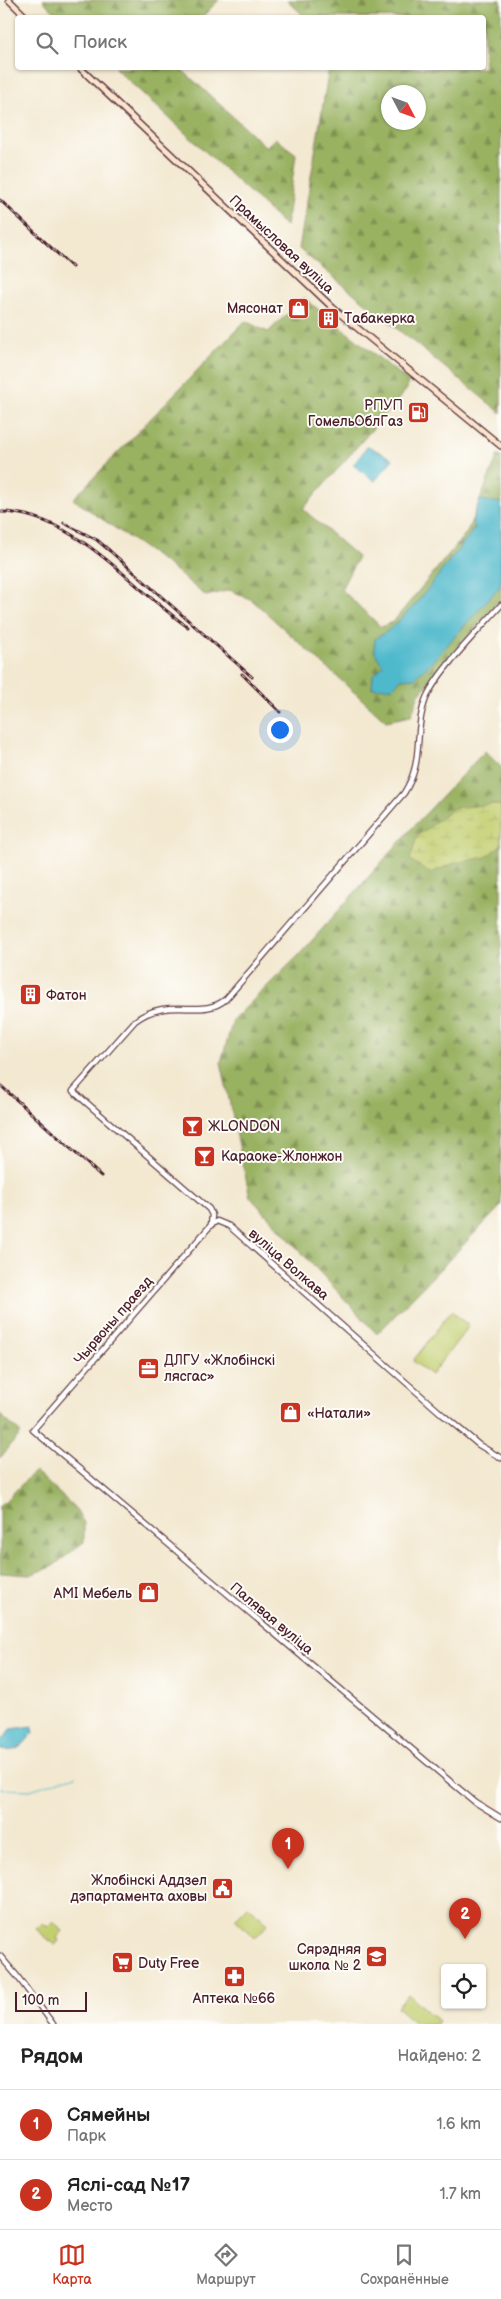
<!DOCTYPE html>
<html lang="ru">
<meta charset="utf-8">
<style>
body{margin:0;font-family:"Balsamiq Sans",sans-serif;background:#f2f2f2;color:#222}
.controls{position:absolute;right:15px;bottom:15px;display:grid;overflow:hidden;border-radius:5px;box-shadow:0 1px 4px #0004}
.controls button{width:45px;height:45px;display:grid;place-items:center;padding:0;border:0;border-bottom:1px solid #e0e0e0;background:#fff;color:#222;font:25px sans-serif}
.compass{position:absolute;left:381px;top:85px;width:45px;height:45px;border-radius:50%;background:#fff;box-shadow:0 1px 4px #0004;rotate:131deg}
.scale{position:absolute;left:15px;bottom:12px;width:72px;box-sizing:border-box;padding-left:5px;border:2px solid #4a1f2b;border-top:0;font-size:14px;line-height:18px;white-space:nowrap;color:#4a1f2b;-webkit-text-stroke:4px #fdfcf7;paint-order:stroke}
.you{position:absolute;left:279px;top:729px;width:18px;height:18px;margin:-12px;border:4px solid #fff;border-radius:50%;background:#1a73e8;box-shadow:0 0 0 8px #1a73e833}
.badge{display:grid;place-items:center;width:32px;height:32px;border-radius:50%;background:#c8321e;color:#fff;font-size:16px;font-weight:700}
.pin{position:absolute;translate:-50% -41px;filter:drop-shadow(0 1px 2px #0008)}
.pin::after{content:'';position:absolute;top:26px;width:18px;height:15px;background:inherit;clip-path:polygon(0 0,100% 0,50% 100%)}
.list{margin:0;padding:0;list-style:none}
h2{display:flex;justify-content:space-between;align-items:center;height:65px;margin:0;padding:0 20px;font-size:21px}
h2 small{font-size:16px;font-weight:400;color:#767676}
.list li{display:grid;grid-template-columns:32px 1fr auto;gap:15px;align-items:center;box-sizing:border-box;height:70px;padding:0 20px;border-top:1px solid #e0e0e0}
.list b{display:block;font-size:19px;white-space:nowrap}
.list p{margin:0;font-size:16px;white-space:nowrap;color:#767676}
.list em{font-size:16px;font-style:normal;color:#767676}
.icon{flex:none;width:28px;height:28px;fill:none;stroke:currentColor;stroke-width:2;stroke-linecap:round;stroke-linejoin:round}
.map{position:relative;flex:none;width:501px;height:2024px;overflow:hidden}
.search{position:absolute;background:#fff;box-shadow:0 1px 4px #0004;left:15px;right:15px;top:15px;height:55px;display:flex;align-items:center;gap:12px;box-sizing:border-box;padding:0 18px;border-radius:5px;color:#767676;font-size:19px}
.sheet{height:205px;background:#fff}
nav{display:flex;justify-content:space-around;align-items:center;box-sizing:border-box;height:70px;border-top:1px solid #e0e0e0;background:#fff;font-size:14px;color:#767676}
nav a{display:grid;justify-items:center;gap:2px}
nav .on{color:#c8321e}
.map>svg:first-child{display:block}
</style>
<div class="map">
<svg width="501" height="2024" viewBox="0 0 501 2024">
<defs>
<pattern id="forest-firs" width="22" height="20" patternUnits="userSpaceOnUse" patternTransform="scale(1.25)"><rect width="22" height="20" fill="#99b262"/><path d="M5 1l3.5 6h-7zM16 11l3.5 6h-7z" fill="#7f9051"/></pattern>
<pattern id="wetland-marsh" width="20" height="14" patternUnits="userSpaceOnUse" patternTransform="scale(1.25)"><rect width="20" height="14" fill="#c2cf70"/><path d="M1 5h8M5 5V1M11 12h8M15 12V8" fill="none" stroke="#a8b161"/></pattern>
</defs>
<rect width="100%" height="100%" fill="#fdfcf7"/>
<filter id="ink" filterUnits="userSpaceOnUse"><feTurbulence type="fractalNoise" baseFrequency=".02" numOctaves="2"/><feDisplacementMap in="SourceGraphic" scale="10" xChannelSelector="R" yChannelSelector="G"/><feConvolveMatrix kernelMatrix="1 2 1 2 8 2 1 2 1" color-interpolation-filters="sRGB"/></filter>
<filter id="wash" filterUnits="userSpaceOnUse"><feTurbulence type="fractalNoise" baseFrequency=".0096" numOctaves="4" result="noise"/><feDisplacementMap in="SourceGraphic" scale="20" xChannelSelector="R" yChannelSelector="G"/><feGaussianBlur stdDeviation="1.12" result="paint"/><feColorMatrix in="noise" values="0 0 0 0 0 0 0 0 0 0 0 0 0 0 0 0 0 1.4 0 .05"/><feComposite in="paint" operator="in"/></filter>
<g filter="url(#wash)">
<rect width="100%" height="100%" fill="#f3e8d0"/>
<path fill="url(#forest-firs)" stroke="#726846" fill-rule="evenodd" d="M 42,0 L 219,0 L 202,17 L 61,18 Z
M 287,0 L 501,0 L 501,413 L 299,249 L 329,68 L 484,68 L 484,18 L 305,17 ZM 388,92 L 418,92 L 418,122 L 388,122 Z
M 115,68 L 180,68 L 266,147 L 275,138 L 296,154 L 286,226 Z
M 304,298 L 408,381 L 407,389 L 303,509 L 358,557 L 341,589 L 381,627 L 393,622 L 467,532 L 498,455 L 501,457 L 501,598 L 419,694 L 411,716 L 386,721 L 252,600 L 230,590 L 206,596 L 167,564 L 73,499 L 245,321 L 268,332 Z
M 485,751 L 501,767 L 501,1206 L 377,1334 L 250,1197 L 221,1062 L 233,1020 L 299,955 L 413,827 Z
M 0,1415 L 21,1433 L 0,1458 Z
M 35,1471 L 74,1507 L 84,1523 L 84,1542 L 53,1566 L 30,1575 L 0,1573 L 0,1506 Z"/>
<path fill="url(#wetland-marsh)" stroke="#86774e" d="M 494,804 L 501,806 L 501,845 L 486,857 L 455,863 L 430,873 L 410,860 L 417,836 L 454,808 Z"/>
<path fill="#c2cf70" stroke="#86774e" d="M 451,1311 L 469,1326 L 431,1375 L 413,1361 Z
M 248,1906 L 268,1924 L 255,1938 L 235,1919 Z
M 53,1921 L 63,1931 L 57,1938 L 59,1941 L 55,1945 L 36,1929 L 42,1923 L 48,1927 Z
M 408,1994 L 438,2021 L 436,2024 L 416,2024 L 397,2007 Z"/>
<path fill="#4fb9cc" stroke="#4c6c7c" d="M 368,446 L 393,459 L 375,481 L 353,465 Z
M 480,500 L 501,503 L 501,585 L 432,662 L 415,678 L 401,679 L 393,687 L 372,688 L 373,675 L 383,666 L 374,651 L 375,639 L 389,630 L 416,604 L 475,528 L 472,521 Z
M 32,1726 L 33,1732 C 24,1745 18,1753 0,1750 L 0,1739 L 5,1737 L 11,1729 Z"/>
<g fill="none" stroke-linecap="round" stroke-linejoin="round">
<path stroke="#4fb9cc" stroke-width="1" d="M 0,1789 L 30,1790 L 76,1776"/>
</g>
</g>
<g filter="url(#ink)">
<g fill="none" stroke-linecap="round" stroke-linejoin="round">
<defs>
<path id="tertiary" d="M 211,1225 L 212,1215 L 209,1209 L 73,1091 L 135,1021 C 169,995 202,1020 226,999 L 404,793 C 425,760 413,734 425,701 C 434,675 481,628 501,605
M 501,1458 L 479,1445 L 443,1415 L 229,1226 L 217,1221 L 211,1225 L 33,1430 L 446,1778 L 475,1802 L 501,1818
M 0,1956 L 17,1976 L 53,2024"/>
<path id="secondary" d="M 9,0 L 27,18
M 80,68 L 333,308 L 501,446"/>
</defs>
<use href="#tertiary" stroke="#633d44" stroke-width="7"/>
<use href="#secondary" stroke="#633d44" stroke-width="8"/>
<use href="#tertiary" stroke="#fff" stroke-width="4.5"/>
<use href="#secondary" stroke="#fbe5cf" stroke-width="5"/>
<defs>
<path id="rail" d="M 0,200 L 72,267
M 0,512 C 74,512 131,588 188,627
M 64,523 L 97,540 L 110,551 L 252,677
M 242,674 L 280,712
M 0,1085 L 101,1176"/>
</defs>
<use href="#rail" stroke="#4a1f2b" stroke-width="3"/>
<use href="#rail" stroke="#fdfcf7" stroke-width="1" stroke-dasharray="4" stroke-linecap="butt"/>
</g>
</g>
<defs>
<symbol id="shop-square" viewBox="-11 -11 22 22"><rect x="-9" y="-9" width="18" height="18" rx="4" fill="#c8321e" stroke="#fdfcf7"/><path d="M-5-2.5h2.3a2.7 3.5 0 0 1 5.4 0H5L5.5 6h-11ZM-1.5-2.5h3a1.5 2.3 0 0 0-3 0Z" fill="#fff"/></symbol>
<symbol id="building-square" viewBox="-11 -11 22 22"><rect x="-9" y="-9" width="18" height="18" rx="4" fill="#c8321e" stroke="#fdfcf7"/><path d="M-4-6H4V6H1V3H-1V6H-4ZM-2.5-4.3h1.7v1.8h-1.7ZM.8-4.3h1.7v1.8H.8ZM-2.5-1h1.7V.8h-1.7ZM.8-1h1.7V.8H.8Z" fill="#fff"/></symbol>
<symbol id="fuel-square" viewBox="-11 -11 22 22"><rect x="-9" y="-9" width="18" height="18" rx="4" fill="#c8321e" stroke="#fdfcf7"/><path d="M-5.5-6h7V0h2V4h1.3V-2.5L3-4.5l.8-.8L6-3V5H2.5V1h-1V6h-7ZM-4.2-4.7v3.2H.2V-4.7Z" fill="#fff"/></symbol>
<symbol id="bar-square" viewBox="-11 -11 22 22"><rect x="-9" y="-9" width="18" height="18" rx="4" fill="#c8321e" stroke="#fdfcf7"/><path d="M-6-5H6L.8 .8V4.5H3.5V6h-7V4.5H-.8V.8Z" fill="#fff"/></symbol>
<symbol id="office-square" viewBox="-11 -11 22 22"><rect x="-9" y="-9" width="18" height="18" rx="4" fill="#c8321e" stroke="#fdfcf7"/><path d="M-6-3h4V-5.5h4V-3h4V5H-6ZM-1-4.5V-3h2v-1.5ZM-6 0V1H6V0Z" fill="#fff"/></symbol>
<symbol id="civic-square" viewBox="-11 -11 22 22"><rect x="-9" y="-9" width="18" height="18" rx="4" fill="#c8321e" stroke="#fdfcf7"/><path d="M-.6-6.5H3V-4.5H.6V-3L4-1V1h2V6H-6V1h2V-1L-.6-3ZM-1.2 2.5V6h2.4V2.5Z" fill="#fff"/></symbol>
<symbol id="school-square" viewBox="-11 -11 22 22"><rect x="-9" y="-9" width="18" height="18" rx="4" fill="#c8321e" stroke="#fdfcf7"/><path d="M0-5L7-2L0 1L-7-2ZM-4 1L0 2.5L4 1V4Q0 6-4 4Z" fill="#fff"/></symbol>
<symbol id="supermarket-square" viewBox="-11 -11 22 22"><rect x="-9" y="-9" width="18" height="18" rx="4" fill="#c8321e" stroke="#fdfcf7"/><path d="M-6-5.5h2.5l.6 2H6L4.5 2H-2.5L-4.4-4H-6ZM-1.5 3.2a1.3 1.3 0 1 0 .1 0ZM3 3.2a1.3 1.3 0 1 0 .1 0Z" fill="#fff"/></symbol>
<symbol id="pharmacy-square" viewBox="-11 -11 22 22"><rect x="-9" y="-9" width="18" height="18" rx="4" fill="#c8321e" stroke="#fdfcf7"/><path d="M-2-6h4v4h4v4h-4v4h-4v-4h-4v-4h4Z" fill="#fff"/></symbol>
</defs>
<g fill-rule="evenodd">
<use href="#shop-square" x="286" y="296" width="25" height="25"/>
<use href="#building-square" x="316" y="306" width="25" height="25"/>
<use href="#fuel-square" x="406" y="400" width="25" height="25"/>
<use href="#building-square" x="18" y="982" width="25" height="25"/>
<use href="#bar-square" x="180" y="1114" width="25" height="25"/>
<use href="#bar-square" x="192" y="1144" width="25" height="25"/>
<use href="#office-square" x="136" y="1356" width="25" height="25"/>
<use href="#shop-square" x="278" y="1400" width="25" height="25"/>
<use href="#shop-square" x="136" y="1580" width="25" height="25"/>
<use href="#civic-square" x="210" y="1876" width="25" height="25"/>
<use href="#school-square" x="364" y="1944" width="25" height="25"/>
<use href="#supermarket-square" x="110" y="1950" width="25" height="25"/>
<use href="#pharmacy-square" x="222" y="1964" width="25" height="25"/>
</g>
<g text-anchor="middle" stroke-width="4" stroke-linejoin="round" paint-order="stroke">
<g font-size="14" fill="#4a1f2b" stroke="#fdfcf7">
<text transform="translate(282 244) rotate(43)" y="5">Прамысловая вуліца</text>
<text transform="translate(289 1264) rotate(41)" y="5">вуліца Волкава</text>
<text transform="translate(113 1320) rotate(-49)" y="5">Чырвоны праезд</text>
<text transform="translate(272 1618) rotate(40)" y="5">Палявая вуліца</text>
</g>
<g font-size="14" fill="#4a1f2b" stroke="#fdfcf7" text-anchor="start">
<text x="283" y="313" text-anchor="end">Мясонат</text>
<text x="344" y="323">Табакерка</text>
<text x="403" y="410" text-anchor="end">РПУП<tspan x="403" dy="16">ГомельОблГаз</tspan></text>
<text x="46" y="1000">Фатон</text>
<text x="208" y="1131">ЖLONDON</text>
<text x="221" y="1161">Караоке-Жлонжон</text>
<text x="164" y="1365">ДЛГУ «Жлобінскі<tspan x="164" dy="16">лясгас»</tspan></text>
<text x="307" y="1418">«Натали»</text>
<text x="132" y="1598" text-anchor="end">AMI Мебель</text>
<text x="207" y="1885" text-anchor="end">Жлобінскі Аддзел<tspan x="207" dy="16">дэпартамента аховы</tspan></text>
<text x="361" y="1954" text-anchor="end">Сярэдняя<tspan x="361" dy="16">школа № 2</tspan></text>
<text x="138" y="1968">Duty Free</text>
<text x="234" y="2003" text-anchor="middle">Аптека №66</text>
</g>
</g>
</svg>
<div class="controls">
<button><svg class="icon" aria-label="locate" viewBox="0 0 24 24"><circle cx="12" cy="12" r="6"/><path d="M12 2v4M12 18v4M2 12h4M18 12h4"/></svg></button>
</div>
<svg class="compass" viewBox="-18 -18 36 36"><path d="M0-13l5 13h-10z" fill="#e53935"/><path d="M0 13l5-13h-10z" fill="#767676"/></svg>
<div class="scale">100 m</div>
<div class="you"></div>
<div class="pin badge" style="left:288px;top:1869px">1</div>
<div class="pin badge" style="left:465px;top:1939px">2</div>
<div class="search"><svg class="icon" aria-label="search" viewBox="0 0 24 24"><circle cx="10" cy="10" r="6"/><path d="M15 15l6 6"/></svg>Поиск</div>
</div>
<section class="sheet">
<h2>Рядом<small>Найдено: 2</small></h2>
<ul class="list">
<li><span class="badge">1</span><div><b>Сямейны</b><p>Парк</p></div><em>1.6 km</em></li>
<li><span class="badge">2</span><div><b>Яслі-сад №17</b><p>Место</p></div><em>1.7 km</em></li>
</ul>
</section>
<nav>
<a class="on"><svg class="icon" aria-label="map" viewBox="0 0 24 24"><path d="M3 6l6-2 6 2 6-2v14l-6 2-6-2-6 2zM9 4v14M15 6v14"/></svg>Карта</a>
<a><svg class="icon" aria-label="directions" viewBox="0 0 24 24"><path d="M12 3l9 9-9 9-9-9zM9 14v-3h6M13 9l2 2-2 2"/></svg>Маршрут</a>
<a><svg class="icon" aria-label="saved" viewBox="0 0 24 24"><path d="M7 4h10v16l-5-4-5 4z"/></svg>Сохранённые</a>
</nav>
